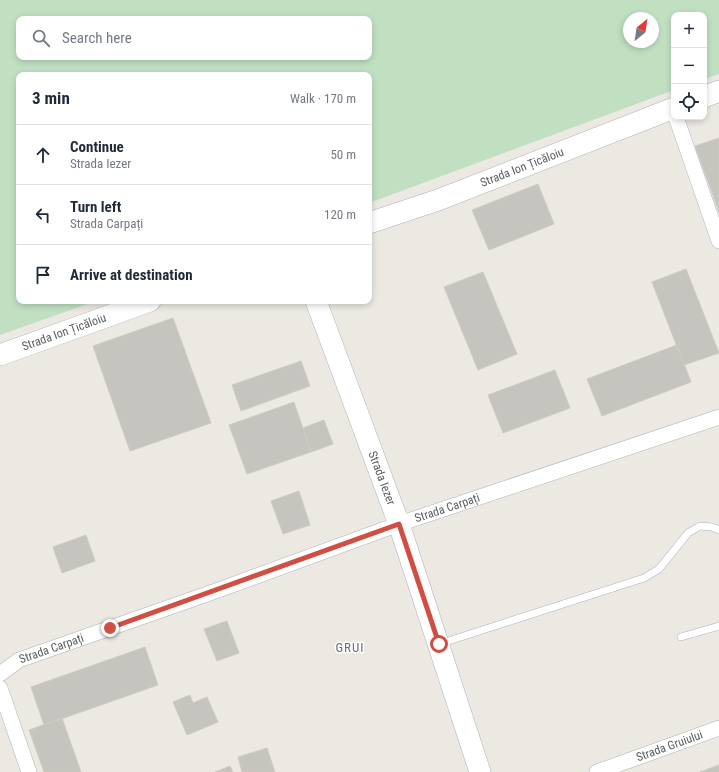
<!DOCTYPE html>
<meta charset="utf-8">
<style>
body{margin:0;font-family:"Roboto Condensed",sans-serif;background:#f6f6f7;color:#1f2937}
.controls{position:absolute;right:12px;top:12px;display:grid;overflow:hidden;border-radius:8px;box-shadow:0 2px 6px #0003}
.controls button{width:36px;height:36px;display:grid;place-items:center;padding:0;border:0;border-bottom:1px solid #e0e1e3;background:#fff;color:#1f2937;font:20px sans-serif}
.compass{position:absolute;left:623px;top:12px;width:36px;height:36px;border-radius:50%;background:#fff;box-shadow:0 2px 6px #0003;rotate:30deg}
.stop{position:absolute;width:12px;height:12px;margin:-9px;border:3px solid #d14e42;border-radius:50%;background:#fff}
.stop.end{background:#d14e42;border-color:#fff;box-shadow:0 1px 4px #0008}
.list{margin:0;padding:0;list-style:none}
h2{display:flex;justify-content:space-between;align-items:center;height:52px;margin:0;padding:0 16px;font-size:17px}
h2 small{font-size:13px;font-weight:400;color:#747a83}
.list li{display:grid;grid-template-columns:26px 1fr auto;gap:12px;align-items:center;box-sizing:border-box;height:60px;padding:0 16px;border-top:1px solid #e0e1e3}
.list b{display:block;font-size:15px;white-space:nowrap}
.list p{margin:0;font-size:13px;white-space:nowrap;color:#747a83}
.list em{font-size:13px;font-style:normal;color:#747a83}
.icon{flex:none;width:22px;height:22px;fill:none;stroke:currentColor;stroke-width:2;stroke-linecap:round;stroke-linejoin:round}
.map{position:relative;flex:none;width:719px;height:772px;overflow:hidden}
.search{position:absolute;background:#fff;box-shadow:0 2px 6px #0003;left:16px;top:16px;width:356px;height:44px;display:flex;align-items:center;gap:10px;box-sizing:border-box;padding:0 14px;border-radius:8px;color:#747a83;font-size:15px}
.panel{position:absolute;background:#fff;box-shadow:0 2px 6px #0003;left:16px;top:72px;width:356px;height:232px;border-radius:8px}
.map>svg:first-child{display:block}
</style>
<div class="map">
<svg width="719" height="772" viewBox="0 0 719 772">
<rect width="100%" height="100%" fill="#ebe9e2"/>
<path fill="#c1e0c2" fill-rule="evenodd" d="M 0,0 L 719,0 L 719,74 L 704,79 L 704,15 L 674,15 L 674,90 L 369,203 L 369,75 L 19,75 L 19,301 L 96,301 L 0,335 ZM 629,18 L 653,18 L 653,42 L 629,42 ZM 19,19 L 369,19 L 369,57 L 19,57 Z"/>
<path fill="#c6c4bf" stroke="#cfcbc1" d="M 719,138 L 719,212 L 695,146 Z
M 538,184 L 554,224 L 489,250 L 472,210 Z
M 686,269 L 719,353 L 684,365 L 652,282 Z
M 483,272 L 517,354 L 478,370 L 444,287 Z
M 173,318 L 211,423 L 130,451 L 93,346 Z
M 677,345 L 691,382 L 602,416 L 587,379 Z
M 301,361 L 310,386 L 241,411 L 232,385 Z
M 555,370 L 570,408 L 503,433 L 488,395 Z
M 294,402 L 311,452 L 247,474 L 229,425 Z
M 324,420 L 333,444 L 311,452 L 303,428 Z
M 299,491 L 310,525 L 283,534 L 271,501 Z
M 86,535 L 95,561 L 62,573 L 53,547 Z
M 227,621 L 239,653 L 217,661 L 204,629 Z
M 145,647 L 158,685 L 44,725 L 31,687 Z
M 190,695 L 193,703 L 207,697 L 218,722 L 187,735 L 173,702 Z
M 62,718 L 81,772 L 44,772 L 29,730 Z
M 267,748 L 275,772 L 242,772 L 238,757 Z
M 719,765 L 719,772 L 700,772 Z
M 230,766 L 233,772 L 215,772 Z"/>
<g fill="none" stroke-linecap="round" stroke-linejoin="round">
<defs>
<path id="lane" d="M 681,637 L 719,626
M 439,644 L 644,578 L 659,569 L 688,533 L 700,526 L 712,527 L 719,530"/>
<g id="street">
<path d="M 676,117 L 719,241"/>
<path id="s1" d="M 0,674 L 19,660 L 213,592 L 399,524 L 719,417"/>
<path d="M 0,688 L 29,772"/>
<path id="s2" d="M 597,772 L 719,728"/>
</g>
<g id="secondary">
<path d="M 704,97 L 719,91"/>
<path id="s3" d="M 369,223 L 438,200 L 674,108"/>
<path id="s4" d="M 316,301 L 399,524 L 480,772"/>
<path id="s5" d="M 0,355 L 150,301"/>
</g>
</defs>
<use href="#lane" stroke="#afb2b6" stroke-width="8"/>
<use href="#street" stroke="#afb2b6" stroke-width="16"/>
<use href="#secondary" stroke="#afb1b6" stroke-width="22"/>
<use href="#lane" stroke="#fff" stroke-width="7"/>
<use href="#street" stroke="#fff" stroke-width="15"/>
<use href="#secondary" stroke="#fff" stroke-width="21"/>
</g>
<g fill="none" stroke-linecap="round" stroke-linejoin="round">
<path stroke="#d14e42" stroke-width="5" d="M 110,628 L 399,524 L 439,644"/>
</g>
<g text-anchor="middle" stroke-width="3" stroke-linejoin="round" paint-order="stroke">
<g font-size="12" fill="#5a5d61" stroke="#fff">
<text dy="4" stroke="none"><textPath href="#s3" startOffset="163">Strada Ion Țicăloiu</textPath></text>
<text dy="4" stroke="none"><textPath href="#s5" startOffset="68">Strada Ion Țicăloiu</textPath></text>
<text dy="4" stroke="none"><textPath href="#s4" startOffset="189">Strada Iezer</textPath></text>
<text dy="4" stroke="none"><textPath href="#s1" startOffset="478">Strada Carpați</textPath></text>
<text dy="4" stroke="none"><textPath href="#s1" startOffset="58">Strada Carpați</textPath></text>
<text dy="4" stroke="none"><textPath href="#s2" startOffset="77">Strada Gruiului</textPath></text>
</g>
<g font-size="13" letter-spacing="1" fill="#6c6f73" stroke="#fff">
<text x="350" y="652">GRUI</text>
</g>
</g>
</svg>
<div class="controls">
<button>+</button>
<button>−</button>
<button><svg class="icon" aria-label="locate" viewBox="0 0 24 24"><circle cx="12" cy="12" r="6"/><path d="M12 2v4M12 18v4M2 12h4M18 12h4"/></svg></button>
</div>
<svg class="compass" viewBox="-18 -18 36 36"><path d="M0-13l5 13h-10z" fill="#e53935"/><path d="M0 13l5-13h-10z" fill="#747a83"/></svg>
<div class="stop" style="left:439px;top:644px"></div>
<div class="stop end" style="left:110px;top:628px"></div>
<div class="search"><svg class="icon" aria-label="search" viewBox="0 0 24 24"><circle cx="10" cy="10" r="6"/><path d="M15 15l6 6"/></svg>Search here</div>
<section class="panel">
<h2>3 min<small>Walk · 170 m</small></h2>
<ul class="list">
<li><svg class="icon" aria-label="ahead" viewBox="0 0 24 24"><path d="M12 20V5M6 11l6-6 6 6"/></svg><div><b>Continue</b><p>Strada Iezer</p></div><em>50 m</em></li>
<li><svg class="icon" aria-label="left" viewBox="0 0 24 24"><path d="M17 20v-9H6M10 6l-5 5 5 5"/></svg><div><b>Turn left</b><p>Strada Carpați</p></div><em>120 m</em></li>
<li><svg class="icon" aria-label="arrive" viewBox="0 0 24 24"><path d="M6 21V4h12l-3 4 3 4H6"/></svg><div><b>Arrive at destination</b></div></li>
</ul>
</section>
</div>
